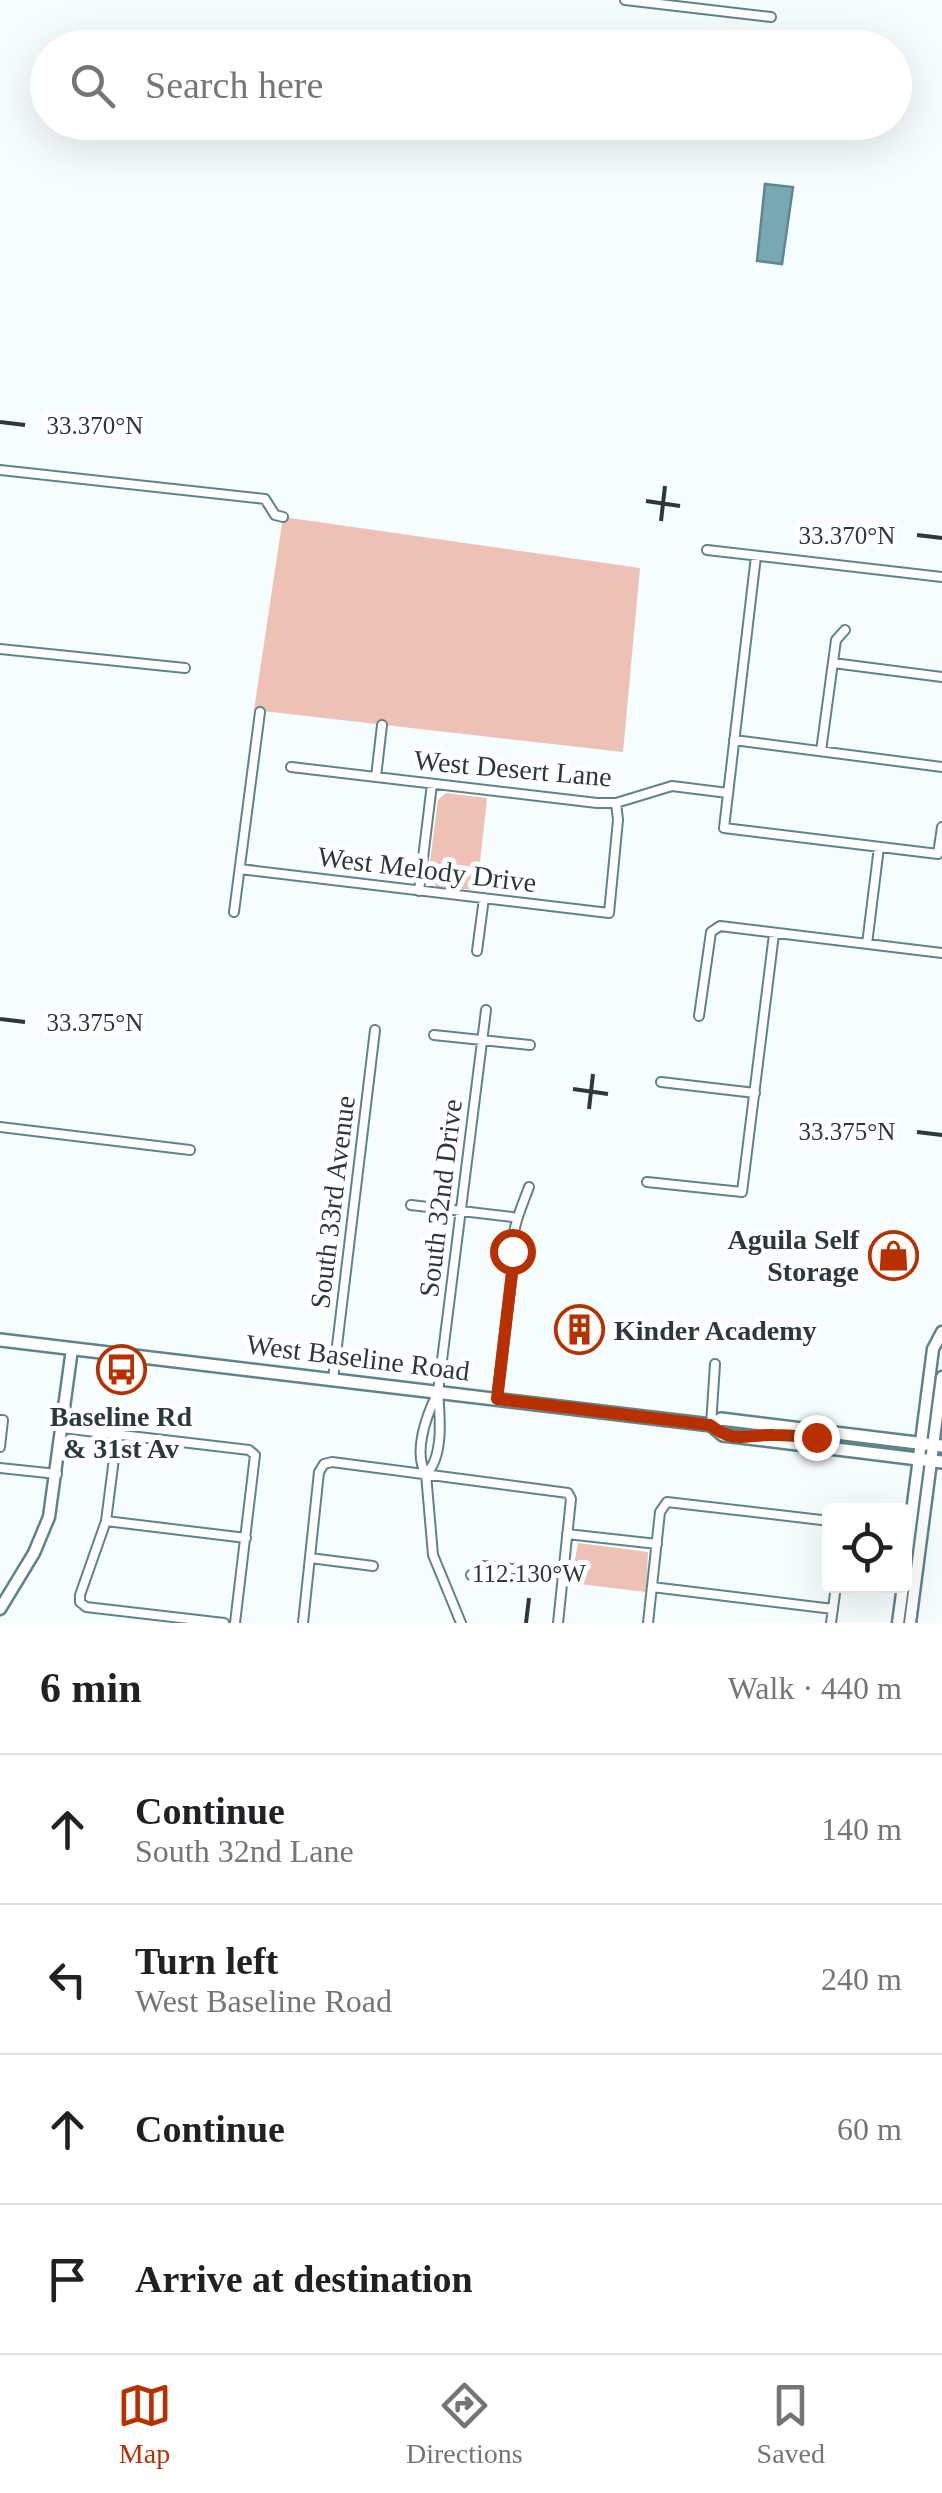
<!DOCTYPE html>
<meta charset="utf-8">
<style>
body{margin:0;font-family:Georgia,serif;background:#f6f6f6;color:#202124}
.controls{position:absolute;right:30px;bottom:30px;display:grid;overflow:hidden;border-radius:10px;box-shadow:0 10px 40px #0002}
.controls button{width:90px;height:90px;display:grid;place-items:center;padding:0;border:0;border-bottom:2px solid #e0e0e0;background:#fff;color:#202124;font:50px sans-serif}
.stop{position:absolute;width:30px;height:30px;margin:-22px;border:8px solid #b93000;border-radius:50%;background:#fff}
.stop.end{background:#b93000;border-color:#fff;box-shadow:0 2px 10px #0008}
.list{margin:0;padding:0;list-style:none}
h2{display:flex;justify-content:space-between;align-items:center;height:130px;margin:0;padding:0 40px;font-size:42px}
h2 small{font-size:32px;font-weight:400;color:#757577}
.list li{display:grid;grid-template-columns:65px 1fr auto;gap:30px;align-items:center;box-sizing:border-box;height:150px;padding:0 40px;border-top:2px solid #e0e0e0}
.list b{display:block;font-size:38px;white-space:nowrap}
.list p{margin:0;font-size:32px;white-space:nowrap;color:#757577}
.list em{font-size:32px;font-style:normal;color:#757577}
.icon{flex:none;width:55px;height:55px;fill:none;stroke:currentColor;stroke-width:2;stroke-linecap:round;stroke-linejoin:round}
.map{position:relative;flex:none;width:942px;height:1623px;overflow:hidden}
.search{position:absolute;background:#fff;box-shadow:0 10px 40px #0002;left:30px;right:30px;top:30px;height:110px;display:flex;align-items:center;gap:25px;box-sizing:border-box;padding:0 35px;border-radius:55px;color:#757577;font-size:38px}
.sheet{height:730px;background:#fff}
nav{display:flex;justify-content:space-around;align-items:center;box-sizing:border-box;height:140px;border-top:2px solid #e0e0e0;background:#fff;font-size:28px;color:#757577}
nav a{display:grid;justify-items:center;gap:5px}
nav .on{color:#b93000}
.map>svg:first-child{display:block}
</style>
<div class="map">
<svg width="942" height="1623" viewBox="0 0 942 1623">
<rect width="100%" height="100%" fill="#f5fdff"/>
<path fill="#edc1b5" d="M 283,517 L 640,568 L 623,752 L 254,710 Z
M 446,793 L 487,798 L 477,890 L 437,887 L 428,877 L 438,800 Z
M 578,1543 L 648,1552 L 646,1592 L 571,1583 Z"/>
<path fill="#77a9b2" stroke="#60878f" stroke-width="2.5" d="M 765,184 L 793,187 L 782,264 L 757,261 Z"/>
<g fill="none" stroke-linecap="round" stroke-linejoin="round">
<defs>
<path id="street" d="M 625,0 L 771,17
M 0,470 L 265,499 L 275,515 L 283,517
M 707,550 L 942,577
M 756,556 L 724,828 L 938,854 L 942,827
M 0,649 L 185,668
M 833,663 L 942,677
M 734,740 L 942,767
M 821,751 L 836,640 L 845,630
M 291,767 L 597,803 L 616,803 L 672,786 L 728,793
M 376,777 L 382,725
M 240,869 L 609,913 L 618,820 L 616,803
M 419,891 L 432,784
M 234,912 L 260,712
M 867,944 L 879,847
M 477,951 L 484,898
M 699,1016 L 711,932 L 720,926 L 942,953
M 434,1035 L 530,1045
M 661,1082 L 755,1093
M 0,1127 L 190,1150
M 647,1182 L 742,1192 L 774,934
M 411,1205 L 512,1217
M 333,1379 L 375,1030
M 436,1396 C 426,1417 413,1453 426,1474 L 433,1555 L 461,1623
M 497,1399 L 514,1256 C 509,1233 521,1209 529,1187
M 0,1420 L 3,1420 L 0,1447
M 711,1425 L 715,1364
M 62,1428 L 249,1450 L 255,1455 L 235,1623
M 117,1435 L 106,1521 L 80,1595 L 80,1602 L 86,1607 L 224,1623
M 0,1468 L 57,1474
M 426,1474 C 444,1457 440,1416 438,1392 L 486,1010
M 106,1521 L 246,1538
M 567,1534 L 657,1544
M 310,1558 L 373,1566
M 471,1575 L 484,1566 L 563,1574
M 652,1587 L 833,1609
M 303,1623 L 319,1472 L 324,1464 L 332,1462 L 568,1493 L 571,1499 L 558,1623
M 648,1623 L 660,1512 L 667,1502 L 830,1521
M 831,1623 L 836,1586"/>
<path id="secondary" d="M 904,1574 L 933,1349 L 942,1332
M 0,1609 L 34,1553 L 49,1517 L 72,1349
M 898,1623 L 903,1586
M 910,1623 L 942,1377"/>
<path id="primary" d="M 0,1340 L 711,1425 L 721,1419 L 942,1446
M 711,1425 L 723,1435 L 942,1462
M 772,1435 L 813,1437"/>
</defs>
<use href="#street" stroke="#5e848b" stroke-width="12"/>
<use href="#secondary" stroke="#5e848b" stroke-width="15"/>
<use href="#primary" stroke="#5e848b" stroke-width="16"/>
<use href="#street" stroke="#fff" stroke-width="8"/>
<use href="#secondary" stroke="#fff" stroke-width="10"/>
<use href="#primary" stroke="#fff" stroke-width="11"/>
</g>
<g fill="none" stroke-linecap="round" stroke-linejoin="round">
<path stroke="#b93000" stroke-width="12" d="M 512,1251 L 514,1256 L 497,1399 L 710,1425 C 735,1445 747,1434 774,1435 C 788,1435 802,1437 816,1437"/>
</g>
<path fill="none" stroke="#29393c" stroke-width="4" d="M 0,422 L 25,425M 646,501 L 680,506M 661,521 L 665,486M 917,535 L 942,538M 0,1019 L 25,1022M 573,1089 L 608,1094M 589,1109 L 593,1074M 917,1132 L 942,1135M 526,1623 L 529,1598"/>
<defs>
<symbol id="shop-ring" viewBox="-11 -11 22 22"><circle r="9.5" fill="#fff" stroke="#b93000" stroke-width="1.5"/><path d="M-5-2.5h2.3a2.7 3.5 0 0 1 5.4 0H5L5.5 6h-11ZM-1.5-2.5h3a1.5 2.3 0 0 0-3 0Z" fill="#b93000"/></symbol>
<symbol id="building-ring" viewBox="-11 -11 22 22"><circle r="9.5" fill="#fff" stroke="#b93000" stroke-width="1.5"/><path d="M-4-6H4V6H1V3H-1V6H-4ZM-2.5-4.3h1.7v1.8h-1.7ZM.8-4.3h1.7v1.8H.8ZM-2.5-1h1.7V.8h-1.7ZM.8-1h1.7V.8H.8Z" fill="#b93000"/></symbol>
<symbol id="bus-ring" viewBox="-11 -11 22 22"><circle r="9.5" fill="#fff" stroke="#b93000" stroke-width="1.5"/><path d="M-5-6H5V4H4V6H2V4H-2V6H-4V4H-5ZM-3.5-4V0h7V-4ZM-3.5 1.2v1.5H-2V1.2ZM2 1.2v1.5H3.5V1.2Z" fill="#b93000"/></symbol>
</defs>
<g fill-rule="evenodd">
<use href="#shop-ring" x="866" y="1228" width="55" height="55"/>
<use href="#building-ring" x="552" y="1302" width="55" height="55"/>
<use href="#bus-ring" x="94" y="1342" width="55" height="55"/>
</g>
<g text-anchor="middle" stroke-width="10" stroke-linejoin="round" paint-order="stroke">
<g font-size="28" fill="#29393c" stroke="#fff">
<text transform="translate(513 768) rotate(5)" y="10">West Desert Lane</text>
<text transform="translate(427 869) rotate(7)" y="10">West Melody Drive</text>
<text transform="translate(440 1198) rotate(-83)" y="10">South 32nd Drive</text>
<text transform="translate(332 1202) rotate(-83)" y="10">South 33rd Avenue</text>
<text transform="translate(358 1357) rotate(7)" y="10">West Baseline Road</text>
</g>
<g font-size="28" font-weight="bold" fill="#29393c" stroke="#fff" text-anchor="end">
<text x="859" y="1249">Aguila Self<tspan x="859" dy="32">Storage</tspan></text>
<text x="614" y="1340" text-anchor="start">Kinder Academy</text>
<text x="121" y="1426" text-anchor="middle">Baseline Rd<tspan x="121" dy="32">&amp; 31st Av</tspan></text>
</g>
</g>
<g font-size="25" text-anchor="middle" fill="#29393c" stroke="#fff" stroke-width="10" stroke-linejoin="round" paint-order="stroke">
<text x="95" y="434">33.370°N</text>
<text x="847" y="544">33.370°N</text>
<text x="95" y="1031">33.375°N</text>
<text x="847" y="1140">33.375°N</text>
<text x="529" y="1582">112.130°W</text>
</g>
</svg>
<div class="controls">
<button><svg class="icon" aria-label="locate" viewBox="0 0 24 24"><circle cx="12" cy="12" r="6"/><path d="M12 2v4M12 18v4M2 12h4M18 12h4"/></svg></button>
</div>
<div class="stop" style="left:512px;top:1251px"></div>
<div class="stop end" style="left:816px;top:1437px"></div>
<div class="search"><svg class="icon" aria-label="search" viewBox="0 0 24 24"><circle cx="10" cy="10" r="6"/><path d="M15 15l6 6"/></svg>Search here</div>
</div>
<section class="sheet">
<h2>6 min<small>Walk · 440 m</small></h2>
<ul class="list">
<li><svg class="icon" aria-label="ahead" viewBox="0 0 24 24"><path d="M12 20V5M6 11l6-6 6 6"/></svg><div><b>Continue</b><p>South 32nd Lane</p></div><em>140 m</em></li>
<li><svg class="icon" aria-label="left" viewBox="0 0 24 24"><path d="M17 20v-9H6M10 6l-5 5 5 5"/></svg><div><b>Turn left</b><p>West Baseline Road</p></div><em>240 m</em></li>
<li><svg class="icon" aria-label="ahead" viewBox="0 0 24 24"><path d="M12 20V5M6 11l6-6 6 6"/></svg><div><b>Continue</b></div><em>60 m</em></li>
<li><svg class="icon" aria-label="arrive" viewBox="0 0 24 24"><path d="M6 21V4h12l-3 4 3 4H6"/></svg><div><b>Arrive at destination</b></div></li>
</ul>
</section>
<nav>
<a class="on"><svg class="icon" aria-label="map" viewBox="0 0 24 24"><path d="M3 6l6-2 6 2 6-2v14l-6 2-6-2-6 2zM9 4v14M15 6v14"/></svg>Map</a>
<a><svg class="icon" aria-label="directions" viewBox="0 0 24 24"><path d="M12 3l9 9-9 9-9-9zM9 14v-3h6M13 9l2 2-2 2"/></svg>Directions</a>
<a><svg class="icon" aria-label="saved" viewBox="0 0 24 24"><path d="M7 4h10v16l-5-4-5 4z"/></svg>Saved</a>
</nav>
